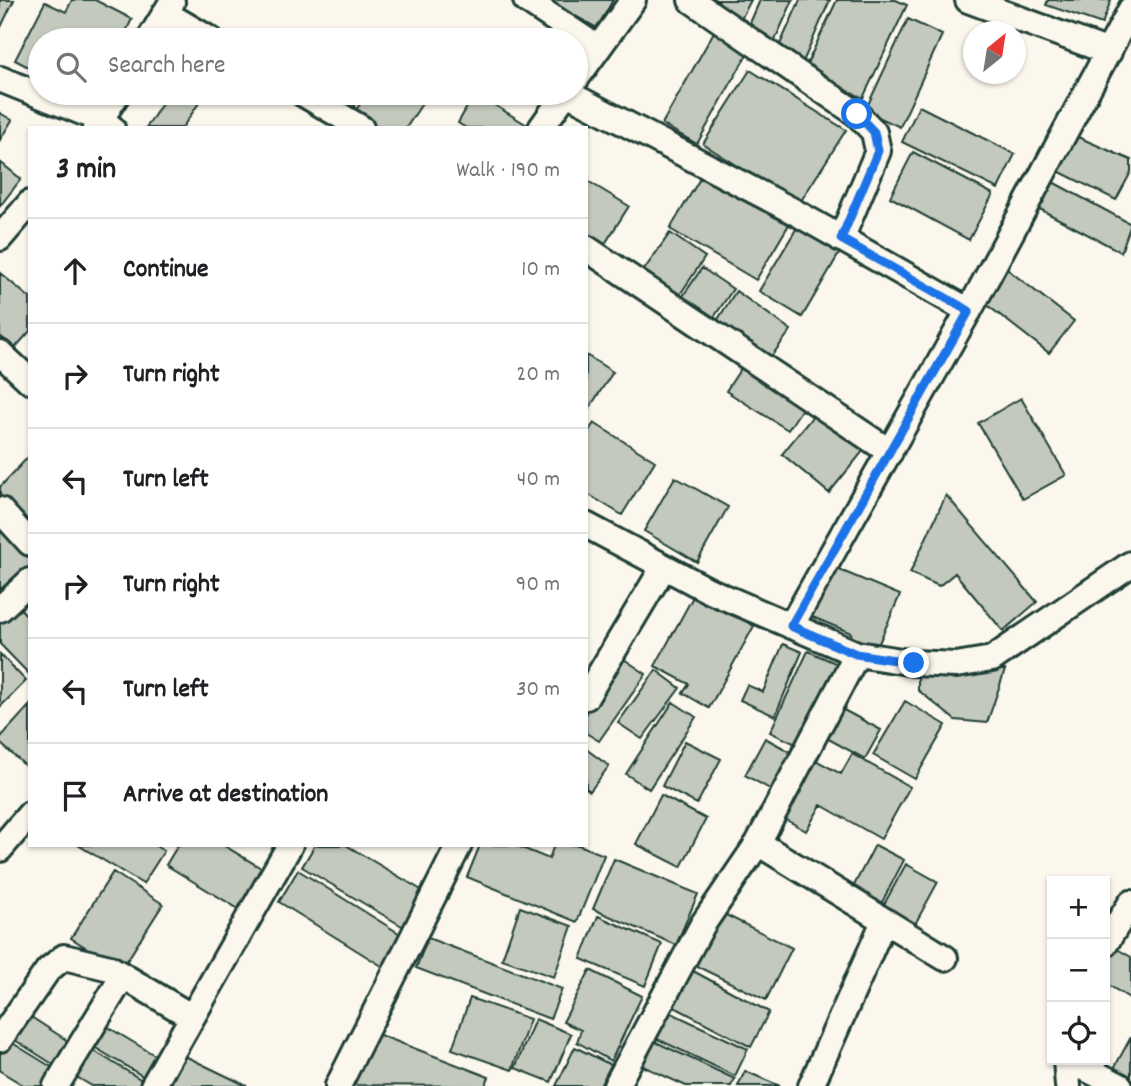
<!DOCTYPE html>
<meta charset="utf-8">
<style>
body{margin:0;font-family:Dekko,sans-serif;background:#f6f6f6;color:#202124}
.controls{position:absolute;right:21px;bottom:21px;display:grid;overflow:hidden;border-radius:0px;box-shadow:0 2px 5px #0004}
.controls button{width:63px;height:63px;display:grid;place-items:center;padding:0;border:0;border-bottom:2px solid #e0e0e0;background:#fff;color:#202124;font:35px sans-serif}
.compass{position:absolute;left:963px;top:21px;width:63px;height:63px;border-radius:50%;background:#fff;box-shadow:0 2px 5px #0004;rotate:30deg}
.stop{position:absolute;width:21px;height:21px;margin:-16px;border:5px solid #1a73e8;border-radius:50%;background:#fff}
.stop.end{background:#1a73e8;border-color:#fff;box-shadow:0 2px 7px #0008}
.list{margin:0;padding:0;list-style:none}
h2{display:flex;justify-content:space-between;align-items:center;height:91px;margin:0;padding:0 28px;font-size:30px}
h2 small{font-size:23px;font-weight:400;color:#757577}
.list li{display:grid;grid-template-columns:46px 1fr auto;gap:21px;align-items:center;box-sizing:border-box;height:105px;padding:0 28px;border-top:2px solid #e0e0e0}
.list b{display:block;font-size:26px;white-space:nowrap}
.list em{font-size:23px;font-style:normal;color:#757577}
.icon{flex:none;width:38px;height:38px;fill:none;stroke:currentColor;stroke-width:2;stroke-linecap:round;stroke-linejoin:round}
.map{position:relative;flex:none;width:1131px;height:1086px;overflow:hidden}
.search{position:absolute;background:#fff;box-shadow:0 2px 5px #0004;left:28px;top:28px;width:560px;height:77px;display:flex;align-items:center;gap:18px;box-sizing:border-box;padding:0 24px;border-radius:38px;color:#757577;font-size:26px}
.panel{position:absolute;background:#fff;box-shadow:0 2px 5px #0004;left:28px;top:126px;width:560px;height:721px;border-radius:0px}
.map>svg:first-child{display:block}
</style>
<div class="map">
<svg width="1131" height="1086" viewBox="0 0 1131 1086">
<rect width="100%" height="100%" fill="#fbf7ec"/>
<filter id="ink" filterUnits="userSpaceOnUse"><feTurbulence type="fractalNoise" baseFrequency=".0143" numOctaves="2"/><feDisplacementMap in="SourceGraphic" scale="14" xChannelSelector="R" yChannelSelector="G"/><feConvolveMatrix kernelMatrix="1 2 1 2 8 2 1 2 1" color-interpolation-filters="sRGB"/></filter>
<g filter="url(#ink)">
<path fill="#c4c9be" stroke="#1f3d34" stroke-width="2" d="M 0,0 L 14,0 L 0,29 Z
M 72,0 L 95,0 L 132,19 L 122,40 L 40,40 L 40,73 L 15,60 L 45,2 L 66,12 Z
M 546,0 L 613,0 L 597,28 Z
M 706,0 L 751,0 L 741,19 Z
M 760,0 L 793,0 L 774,42 L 747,30 Z
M 800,0 L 830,0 L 803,62 L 777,51 Z
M 837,0 L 896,0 L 907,5 L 863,98 L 804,70 Z
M 1048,0 L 1111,0 L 1102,24 L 1046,5 Z
M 908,19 L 942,35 L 900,127 L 865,111 Z
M 715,30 L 750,49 L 697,144 L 662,124 Z
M 750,70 L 846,130 L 799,204 L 703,144 Z
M 169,93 L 190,93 L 201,100 L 182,128 L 146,128 Z
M 324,93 L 363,93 L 351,111 Z
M 368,93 L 429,93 L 406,128 L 374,128 L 353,114 Z
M 475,93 L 532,128 L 466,128 L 458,123 Z
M 919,106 L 1015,154 L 998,189 L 902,142 Z
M 0,113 L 12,120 L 0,140 Z
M 1071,134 L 1131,160 L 1131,172 L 1116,200 L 1054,169 Z
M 913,152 L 993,194 L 969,240 L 890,197 Z
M 0,162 L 21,179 L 0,206 Z
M 705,170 L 791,221 L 756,280 L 670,229 Z
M 586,180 L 629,206 L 601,250 L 586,240 Z
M 1049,180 L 1131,224 L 1121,252 L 1034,206 Z
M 798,226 L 840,252 L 802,317 L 759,291 Z
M 670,233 L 705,257 L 675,302 L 639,277 Z
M 702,268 L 733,289 L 708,326 L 677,305 Z
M 1007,269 L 1074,321 L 1049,353 L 982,301 Z
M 0,273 L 30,298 L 30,331 L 15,348 L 0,336 Z
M 736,291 L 791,330 L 767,362 L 715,324 Z
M 586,355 L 613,372 L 586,413 Z
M 745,362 L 807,401 L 788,430 L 726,391 Z
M 1021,398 L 1066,475 L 1023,499 L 978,423 Z
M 817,411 L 864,450 L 829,493 L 782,454 Z
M 594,423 L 655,461 L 622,515 L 586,493 L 586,435 Z
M 30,455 L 30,532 L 0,504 L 0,487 Z
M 675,477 L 728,507 L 697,562 L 644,531 Z
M 946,495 L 1037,602 L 1003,631 L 955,573 L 939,586 L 910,573 Z
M 0,521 L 30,551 L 30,574 L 0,604 Z
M 830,566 L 900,595 L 876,650 L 852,640 L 851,633 L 810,616 Z
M 695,593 L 754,626 L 709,708 L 683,693 L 689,684 L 655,666 Z
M 17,605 L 30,619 L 30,675 L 0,644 L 0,621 Z
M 783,644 L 802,652 L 775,716 L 740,700 L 747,685 L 763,692 Z
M 808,651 L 840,665 L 802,747 L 770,732 Z
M 0,654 L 26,681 L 0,707 Z
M 621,657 L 646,674 L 599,741 L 586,733 L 586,707 Z
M 656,670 L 680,688 L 642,739 L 618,723 Z
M 918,670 L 1005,670 L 987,723 L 955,720 L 918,690 Z
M 905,701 L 946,725 L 915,779 L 873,755 Z
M 673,702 L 696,717 L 649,789 L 626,774 Z
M 30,705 L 30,770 L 0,743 L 0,738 Z
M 838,707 L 881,730 L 865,759 L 823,736 Z
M 765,738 L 798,756 L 777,793 L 745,775 Z
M 685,741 L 721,759 L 697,804 L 662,786 Z
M 586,749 L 609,766 L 590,791 L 586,788 Z
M 852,754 L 910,787 L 881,839 L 821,805 L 806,831 L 780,816 L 812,758 L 841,774 Z
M 661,795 L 706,819 L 681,867 L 636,844 Z
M 78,845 L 154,845 L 164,851 L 143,884 Z
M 178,845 L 223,845 L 266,871 L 242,911 L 166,865 Z
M 315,845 L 346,845 L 428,894 L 407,929 L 302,867 Z
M 480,845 L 515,845 L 549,859 L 554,845 L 579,845 L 604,855 L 577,922 L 467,877 Z
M 875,845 L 904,860 L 879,908 L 850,893 Z
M 614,859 L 698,894 L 676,945 L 593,909 Z
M 906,864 L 938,882 L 914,926 L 882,908 Z
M 298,870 L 405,937 L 385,968 L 279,902 Z
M 113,872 L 163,904 L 121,970 L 71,938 Z
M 520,907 L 572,926 L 554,977 L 502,959 Z
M 714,909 L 792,948 L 766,1000 L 688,962 Z
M 598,916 L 662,944 L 645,986 L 581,959 Z
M 428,938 L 562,989 L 550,1019 L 416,968 Z
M 1112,946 L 1131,957 L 1131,999 L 1105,983 L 1105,958 Z
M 684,966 L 769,1012 L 751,1047 L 665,1002 Z
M 590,970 L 642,996 L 611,1061 L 577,1042 L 581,1030 L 563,1022 Z
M 470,998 L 530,1019 L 512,1070 L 452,1049 Z
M 661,1008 L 748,1049 L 735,1076 L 649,1035 Z
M 22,1011 L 74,1045 L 59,1068 L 7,1035 Z
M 535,1019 L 571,1034 L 551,1082 L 515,1068 Z
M 101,1023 L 163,1060 L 151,1081 L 89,1044 Z
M 372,1032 L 489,1077 L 485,1086 L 352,1085 Z
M 645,1037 L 735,1079 L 731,1086 L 686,1086 L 634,1062 Z
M 1131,1037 L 1131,1080 L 1113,1070 Z
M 6,1039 L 58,1071 L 49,1086 L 25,1086 L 0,1071 L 0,1049 Z
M 575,1047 L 611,1065 L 600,1086 L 556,1086 Z
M 89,1048 L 150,1085 L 149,1086 L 92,1086 L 73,1075 Z
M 185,1056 L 247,1086 L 170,1086 Z
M 745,1071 L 780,1086 L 738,1086 Z"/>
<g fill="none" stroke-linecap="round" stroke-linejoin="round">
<defs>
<path id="minor" d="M 526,0 L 598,48
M 691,0 L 857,114 L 874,132 L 878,151 L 841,239
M 968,0 L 1109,52
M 165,13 L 211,40
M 149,40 L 172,2
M 0,79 L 102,120 L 112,128
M 576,79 L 633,0
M 302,93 L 361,128
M 567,93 L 793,211 L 969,311
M 95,128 L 118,93
M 541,128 L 566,93
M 0,238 L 30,203
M 586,248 L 890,452
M 0,353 L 30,381
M 0,510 L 30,543
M 586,525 L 708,590 L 857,654 L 914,663 L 956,665 L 992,659 L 1131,564
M 0,609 L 30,581
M 791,626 L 976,298 L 1131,9
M 586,697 L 663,568
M 758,843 L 945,958
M 0,849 L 30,814
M 1105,944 L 1131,903
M 0,1039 L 48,970 L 64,957 L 110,968 L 192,1017
M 1066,1060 L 1068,1086
M 1069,1060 L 1120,1086
M 56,1086 L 123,976
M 153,1086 L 290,845
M 338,1086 L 459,845
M 616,1086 L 703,924 L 758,843 L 857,654
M 811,1086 L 884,921"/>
</defs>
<use href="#minor" stroke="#1f3d34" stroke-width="30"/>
<use href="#minor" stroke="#fbf7ec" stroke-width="24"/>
</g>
</g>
<g fill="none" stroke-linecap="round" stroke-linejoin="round" filter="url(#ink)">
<path stroke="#1a73e8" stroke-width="9" d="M 857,114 L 874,132 L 878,151 L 841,239 L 969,311 L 791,626 L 856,654 L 914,663"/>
</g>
</svg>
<div class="controls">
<button>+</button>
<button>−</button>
<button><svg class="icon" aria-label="locate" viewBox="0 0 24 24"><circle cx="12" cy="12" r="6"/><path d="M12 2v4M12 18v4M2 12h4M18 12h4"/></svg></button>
</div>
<svg class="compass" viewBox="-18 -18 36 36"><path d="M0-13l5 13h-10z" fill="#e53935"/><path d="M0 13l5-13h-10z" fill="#757577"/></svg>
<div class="stop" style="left:857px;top:114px"></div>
<div class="stop end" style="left:914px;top:663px"></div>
<div class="search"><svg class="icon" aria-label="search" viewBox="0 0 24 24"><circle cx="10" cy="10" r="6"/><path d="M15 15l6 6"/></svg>Search here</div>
<section class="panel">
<h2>3 min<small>Walk · 190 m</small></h2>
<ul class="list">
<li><svg class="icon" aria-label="ahead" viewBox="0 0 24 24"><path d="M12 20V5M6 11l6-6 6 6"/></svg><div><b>Continue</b></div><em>10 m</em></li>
<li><svg class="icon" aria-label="right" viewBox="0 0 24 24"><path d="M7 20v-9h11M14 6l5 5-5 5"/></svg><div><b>Turn right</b></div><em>20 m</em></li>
<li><svg class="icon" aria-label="left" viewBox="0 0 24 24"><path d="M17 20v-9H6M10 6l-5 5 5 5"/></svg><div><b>Turn left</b></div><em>40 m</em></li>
<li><svg class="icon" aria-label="right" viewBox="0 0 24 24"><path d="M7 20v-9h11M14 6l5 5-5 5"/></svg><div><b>Turn right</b></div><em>90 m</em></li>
<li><svg class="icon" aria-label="left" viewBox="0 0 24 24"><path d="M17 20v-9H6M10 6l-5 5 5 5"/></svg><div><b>Turn left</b></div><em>30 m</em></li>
<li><svg class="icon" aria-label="arrive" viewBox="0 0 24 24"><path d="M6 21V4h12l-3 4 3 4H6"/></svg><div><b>Arrive at destination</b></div></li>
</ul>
</section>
</div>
